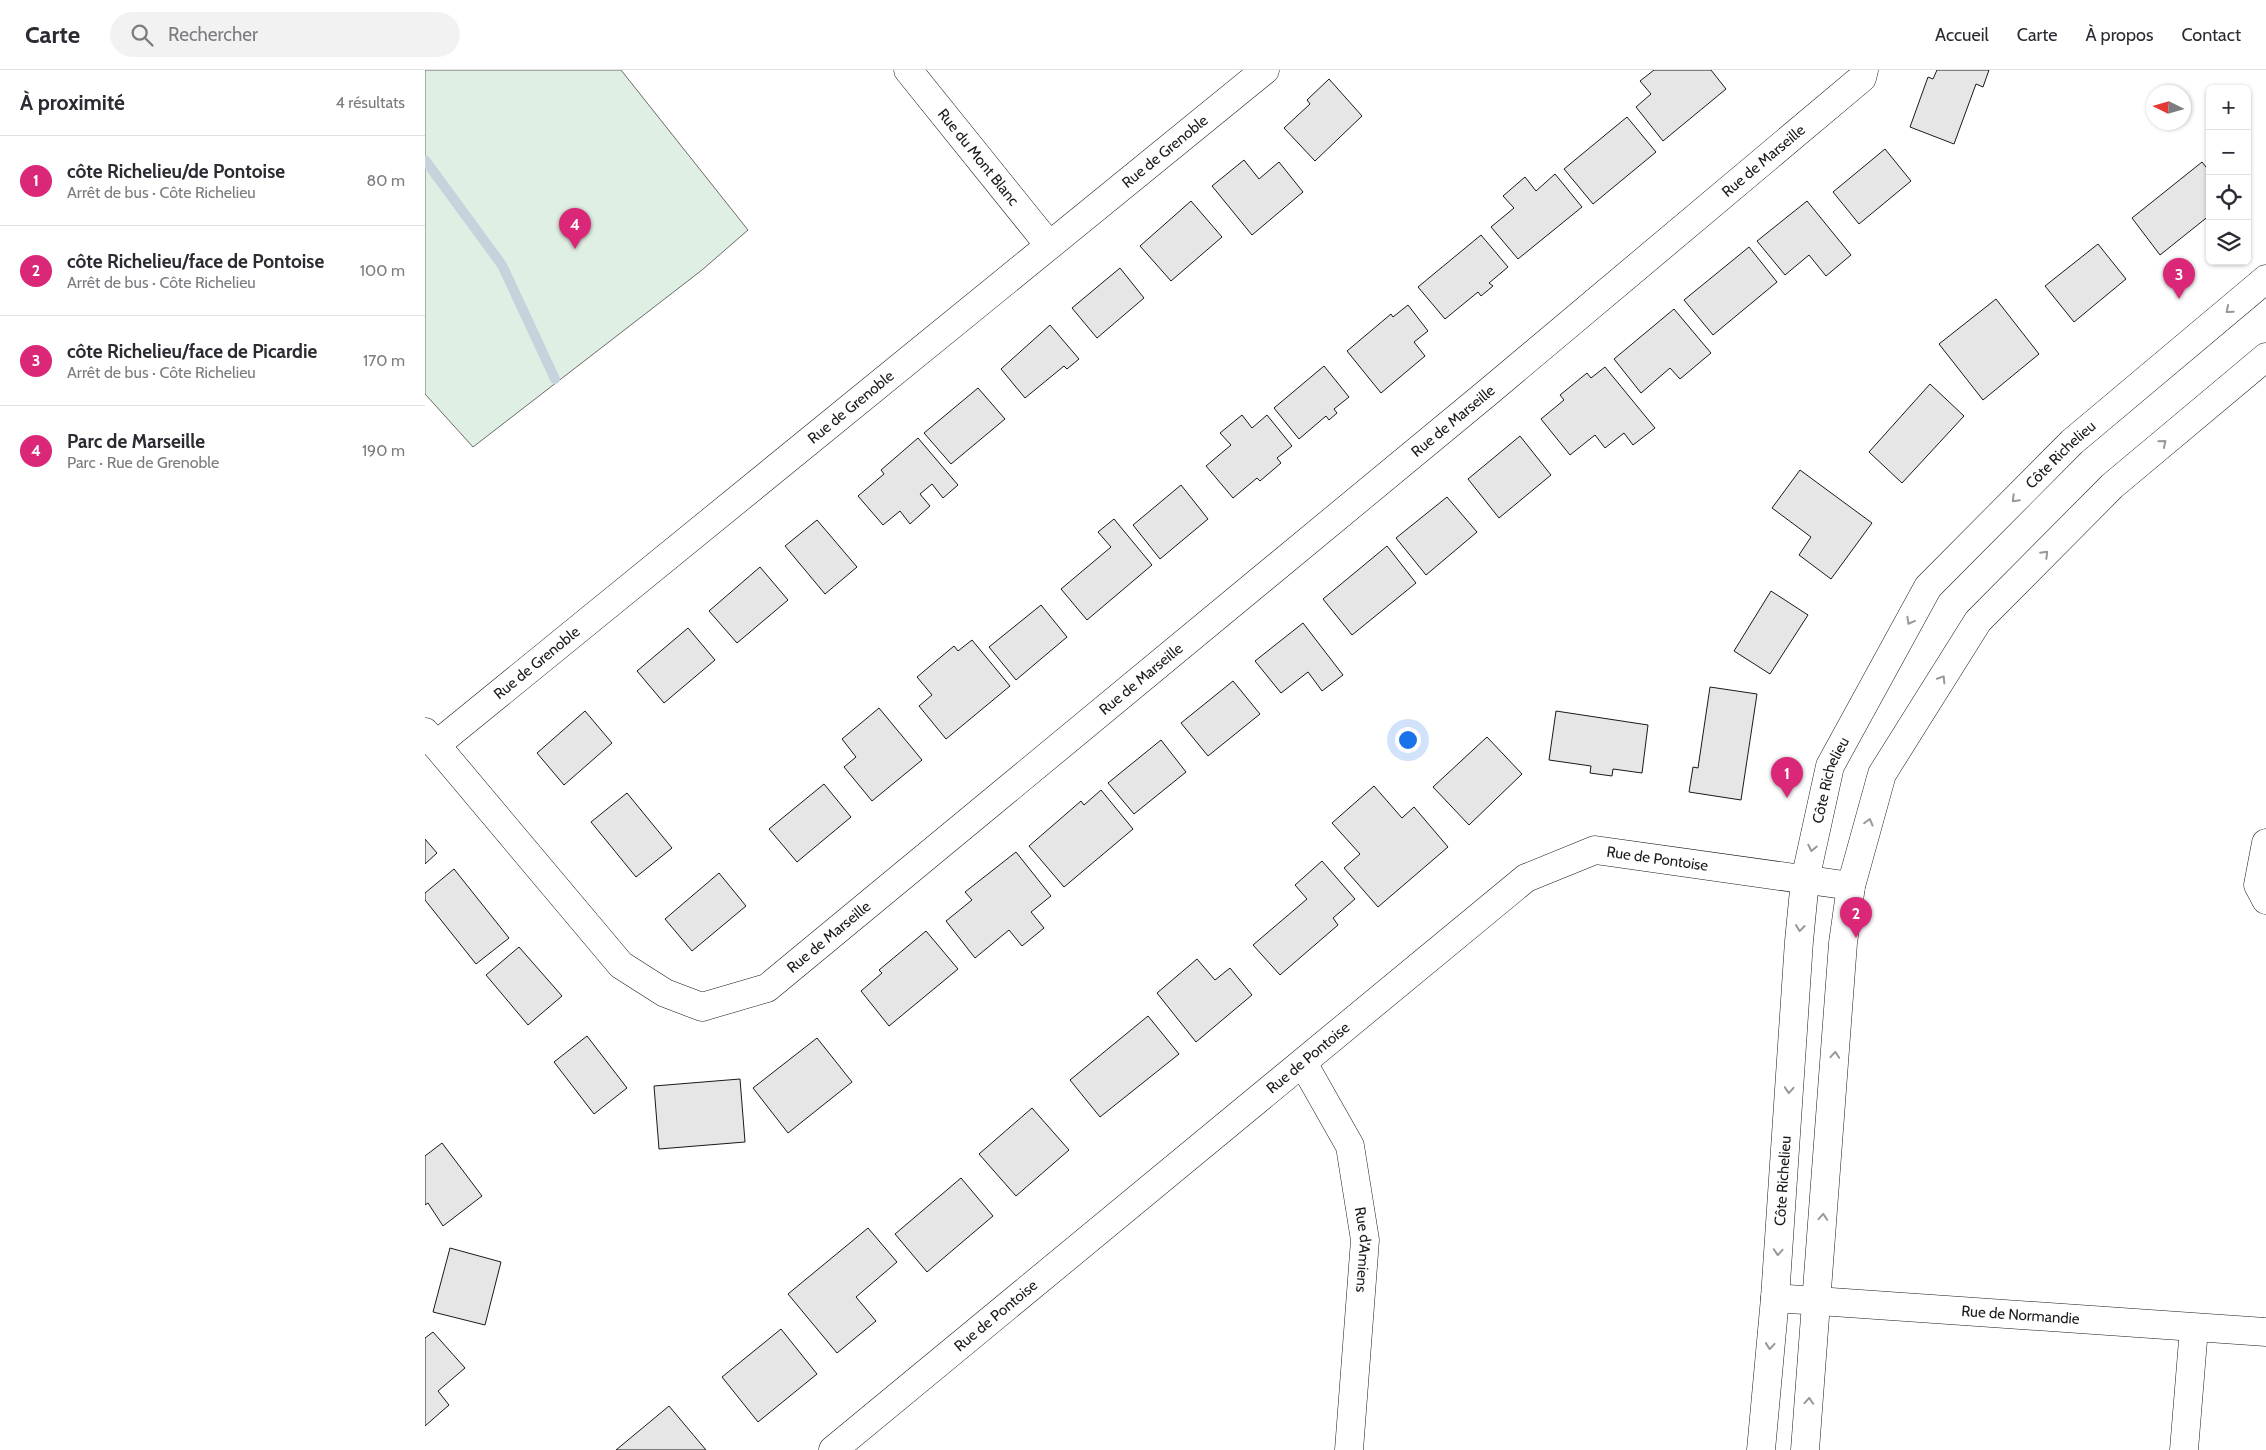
<!DOCTYPE html>
<html lang="fr">
<meta charset="utf-8">
<style>
body{margin:0;font-family:Cabin,sans-serif;background:#f2f2f3;color:#2b2b33}
.controls{position:absolute;right:15px;top:15px;display:grid;overflow:hidden;border-radius:8px;box-shadow:0 1px 4px #0004}
.controls button{width:45px;height:45px;display:grid;place-items:center;padding:0;border:0;border-bottom:1px solid #e1e1e2;background:#fff;color:#2b2b33;font:25px sans-serif}
.compass{position:absolute;left:1721px;top:15px;width:45px;height:45px;border-radius:50%;background:#fff;box-shadow:0 1px 4px #0004;rotate:275deg}
.you{position:absolute;left:982px;top:669px;width:18px;height:18px;margin:-12px;border:4px solid #fff;border-radius:50%;background:#1a73e8;box-shadow:0 0 0 8px #1a73e833}
.badge{display:grid;place-items:center;width:32px;height:32px;border-radius:50%;background:#db2777;color:#fff;font-size:16px;font-weight:700}
.pin{position:absolute;translate:-50% -41px;filter:drop-shadow(0 1px 2px #0008)}
.pin::after{content:'';position:absolute;top:26px;width:18px;height:15px;background:inherit;clip-path:polygon(0 0,100% 0,50% 100%)}
.list{margin:0;padding:0;list-style:none}
h2{display:flex;justify-content:space-between;align-items:center;height:65px;margin:0;padding:0 20px;font-size:21px}
h2 small{font-size:16px;font-weight:400;color:#7c7c81}
.list li{display:grid;grid-template-columns:32px 1fr auto;gap:15px;align-items:center;box-sizing:border-box;height:90px;padding:0 20px;border-top:1px solid #e1e1e2}
.list b{display:block;font-size:19px;white-space:nowrap}
.list p{margin:0;font-size:16px;white-space:nowrap;color:#7c7c81}
.list em{font-size:16px;font-style:normal;color:#7c7c81}
.icon{flex:none;width:28px;height:28px;fill:none;stroke:currentColor;stroke-width:2;stroke-linecap:round;stroke-linejoin:round}
.map{position:relative;flex:none;width:1841px;height:1380px;overflow:hidden}
header{display:flex;align-items:center;gap:30px;box-sizing:border-box;height:70px;padding:0 25px;background:#fff;border-bottom:1px solid #e1e1e2}
header strong{font-size:24px}
nav{display:flex;gap:28px;margin-inline-start:auto;font-size:18px}
.search{width:350px;height:45px;background:#f2f2f3;display:flex;align-items:center;gap:12px;box-sizing:border-box;padding:0 18px;border-radius:28px;color:#7c7c81;font-size:19px}
main{display:flex}
aside{flex:1;background:#fff}
.map>svg:first-child{display:block}
</style>
<header>
<strong>Carte</strong>
<div class="search"><svg class="icon" aria-label="search" viewBox="0 0 24 24"><circle cx="10" cy="10" r="6"/><path d="M15 15l6 6"/></svg>Rechercher</div>
<nav><a>Accueil</a><a>Carte</a><a>À propos</a><a>Contact</a></nav>
</header>
<main>
<aside>
<h2>À proximité<small>4 résultats</small></h2>
<ul class="list">
<li><span class="badge">1</span><div><b>côte Richelieu/de Pontoise</b><p>Arrêt de bus · Côte Richelieu</p></div><em>80 m</em></li>
<li><span class="badge">2</span><div><b>côte Richelieu/face de Pontoise</b><p>Arrêt de bus · Côte Richelieu</p></div><em>100 m</em></li>
<li><span class="badge">3</span><div><b>côte Richelieu/face de Picardie</b><p>Arrêt de bus · Côte Richelieu</p></div><em>170 m</em></li>
<li><span class="badge">4</span><div><b>Parc de Marseille</b><p>Parc · Rue de Grenoble</p></div><em>190 m</em></li>
</ul>
</aside>
<div class="map">
<svg width="1841" height="1380" viewBox="0 0 1841 1380">
<rect width="100%" height="100%" fill="#fff"/>
<path fill="#e0efe3" stroke="#6a6a6a" d="M 0,0 L 196,0 L 323,160 L 277,200 L 48,377 L 0,324 Z"/>
<g fill="none" stroke-linecap="round" stroke-linejoin="round">
<path stroke="#c6d2dc" stroke-width="10" d="M 0,90 L 77,195 L 130,309"/>
</g>
<path fill="#e6e6e6" stroke="#1a1a1a" d="M 1229,0 L 1286,0 L 1301,19 L 1238,71 L 1211,37 L 1226,24 L 1215,11 Z
M 1512,0 L 1564,0 L 1558,17 L 1551,14 L 1529,74 L 1485,57 L 1503,7 L 1508,9 Z
M 904,9 L 937,46 L 890,91 L 859,58 L 885,34 L 882,30 Z
M 1202,47 L 1231,82 L 1168,134 L 1139,99 Z
M 1460,79 L 1486,111 L 1434,154 L 1408,122 Z
M 819,90 L 834,109 L 854,92 L 878,122 L 827,165 L 787,116 Z
M 1777,92 L 1785,102 L 1785,145 L 1735,185 L 1707,148 Z
M 1130,104 L 1157,137 L 1093,189 L 1066,157 L 1089,138 L 1078,126 L 1100,107 L 1111,121 Z
M 766,131 L 797,167 L 746,211 L 715,176 Z
M 1382,131 L 1426,185 L 1401,206 L 1384,185 L 1360,205 L 1332,171 Z
M 1056,165 L 1083,197 L 1064,213 L 1068,216 L 1056,226 L 1053,222 L 1020,249 L 993,217 Z
M 1673,174 L 1701,209 L 1649,252 L 1620,216 Z
M 1324,177 L 1352,212 L 1288,265 L 1259,230 Z
M 695,198 L 719,228 L 672,268 L 647,238 Z
M 1571,229 L 1614,284 L 1558,330 L 1514,274 Z
M 983,235 L 1003,261 L 989,272 L 1000,286 L 956,323 L 922,281 L 966,244 L 968,247 Z
M 1249,239 L 1286,283 L 1255,309 L 1245,298 L 1216,323 L 1189,289 Z
M 625,255 L 654,289 L 642,299 L 639,296 L 600,328 L 576,299 Z
M 899,296 L 924,327 L 909,339 L 912,343 L 904,350 L 901,346 L 874,369 L 849,338 Z
M 1180,297 L 1230,358 L 1208,375 L 1199,363 L 1180,378 L 1170,365 L 1145,385 L 1116,349 L 1139,330 L 1135,325 L 1162,303 L 1166,308 Z
M 1505,314 L 1539,346 L 1477,413 L 1444,382 Z
M 553,318 L 580,349 L 526,394 L 499,363 Z
M 817,345 L 827,358 L 842,345 L 867,376 L 852,388 L 856,393 L 835,411 L 832,408 L 808,428 L 781,396 L 806,375 L 795,363 Z
M 1095,366 L 1126,405 L 1074,448 L 1043,409 Z
M 493,368 L 533,415 L 518,428 L 507,414 L 495,424 L 505,436 L 485,454 L 475,441 L 458,455 L 433,426 L 459,404 L 456,400 Z
M 1375,400 L 1447,453 L 1406,509 L 1374,485 L 1386,467 L 1347,438 Z
M 756,415 L 783,449 L 735,489 L 708,455 Z
M 1022,427 L 1052,462 L 1001,505 L 971,468 Z
M 689,449 L 727,495 L 662,550 L 636,519 L 686,477 L 673,462 Z
M 392,450 L 432,497 L 400,524 L 360,476 Z
M 962,476 L 991,513 L 927,565 L 898,529 Z
M 335,497 L 363,530 L 312,573 L 284,541 Z
M 1346,521 L 1383,545 L 1345,604 L 1309,581 Z
M 616,535 L 642,567 L 591,610 L 564,577 Z
M 878,553 L 918,605 L 897,621 L 883,602 L 856,623 L 830,591 Z
M 263,558 L 290,590 L 239,633 L 212,601 Z
M 547,570 L 585,616 L 521,669 L 494,636 L 507,625 L 492,607 L 529,576 L 533,581 Z
M 808,611 L 835,644 L 783,686 L 756,653 Z
M 1285,617 L 1332,624 L 1316,730 L 1264,722 L 1268,697 L 1273,698 Z
M 454,638 L 497,690 L 447,731 L 419,697 L 431,687 L 417,669 Z
M 160,641 L 187,673 L 139,715 L 112,683 Z
M 1131,641 L 1223,655 L 1217,703 L 1188,699 L 1187,706 L 1165,703 L 1166,696 L 1124,690 Z
M 1062,667 L 1097,704 L 1044,755 L 1008,717 Z
M 736,670 L 761,702 L 709,744 L 683,713 Z
M 399,714 L 426,747 L 372,792 L 344,759 Z
M 949,716 L 977,748 L 989,737 L 1023,777 L 953,837 L 919,798 L 935,784 L 907,753 Z
M 676,720 L 708,759 L 639,817 L 604,776 L 656,731 L 659,735 Z
M 202,723 L 247,778 L 211,807 L 166,752 Z
M 0,769 L 12,783 L 0,794 Z
M 591,782 L 626,826 L 606,842 L 619,858 L 597,876 L 584,860 L 550,888 L 521,851 L 547,830 L 540,822 Z
M 897,791 L 930,829 L 908,848 L 913,855 L 855,905 L 828,875 L 882,829 L 870,815 Z
M 29,799 L 84,868 L 51,894 L 0,830 L 0,823 Z
M 294,803 L 321,836 L 267,881 L 240,849 Z
M 501,861 L 533,899 L 464,956 L 436,921 L 457,903 L 454,900 Z
M 94,877 L 137,926 L 103,955 L 61,905 Z
M 772,889 L 790,910 L 805,898 L 827,925 L 771,972 L 732,923 Z
M 723,946 L 754,984 L 675,1047 L 645,1010 Z
M 162,966 L 202,1018 L 169,1044 L 129,992 Z
M 392,968 L 427,1012 L 363,1063 L 328,1018 Z
M 315,1009 L 320,1072 L 234,1079 L 229,1016 Z
M 607,1038 L 644,1080 L 591,1126 L 554,1084 Z
M 17,1073 L 57,1126 L 18,1156 L 3,1133 L 0,1135 L 0,1086 Z
M 536,1108 L 568,1146 L 502,1202 L 470,1164 Z
M 443,1158 L 472,1192 L 431,1227 L 451,1251 L 412,1283 L 363,1224 Z
M 25,1178 L 76,1192 L 60,1255 L 8,1242 Z
M 356,1259 L 392,1304 L 333,1352 L 297,1307 Z
M 8,1262 L 40,1298 L 13,1321 L 24,1335 L 0,1356 L 0,1268 Z
M 244,1336 L 281,1380 L 191,1380 Z"/>
<g fill="none" stroke-linecap="round" stroke-linejoin="round">
<defs>
<g id="street">
<path id="s1" d="M 483,0 L 624,175"/>
<path id="s2" d="M 0,662 L 196,895 L 240,923 L 277,937 L 342,918 L 1062,323 L 1437,8 L 1439,0"/>
<path id="s3" d="M 11,675 L 840,0"/>
<path d="M 1841,773 L 1833,815 L 1841,830"/>
<path id="s4" d="M 878,993 L 925,1076 L 940,1170 L 924,1380"/>
<path id="s5" d="M 1350,1228 L 1841,1262"/>
<path id="s6" d="M 408,1380 L 1101,808 L 1170,780 L 1426,816"/>
<path d="M 1759,1380 L 1769,1258"/>
</g>
<g id="secondary">
<path id="s7" d="M 1336,1380 L 1350,1228 L 1374,871 L 1380,810 L 1405,696 L 1503,517 L 1647,372 L 1841,209"/>
<path d="M 1380,1380 L 1418,873 L 1426,816 L 1457,704 L 1553,551 L 1687,416 L 1841,287"/>
</g>
</defs>
<use href="#street" stroke="#1a1a1a" stroke-width="29"/>
<use href="#secondary" stroke="#1a1a1a" stroke-width="29"/>
<use href="#street" stroke="#fff" stroke-width="28"/>
<use href="#secondary" stroke="#fff" stroke-width="28"/>
</g>
<defs><path id="oneway-chevron" d="M-2-3.5L2.5 0L-2 3.5" fill="none" stroke-width="1.6" stroke-linecap="round" stroke-linejoin="round" transform="scale(1.25)"/></defs>
<g stroke="#989898">
<use href="#oneway-chevron" transform="translate(1804 240) rotate(140)"/>
<use href="#oneway-chevron" transform="translate(1738 373) rotate(-40)"/>
<use href="#oneway-chevron" transform="translate(1590 429) rotate(135)"/>
<use href="#oneway-chevron" transform="translate(1620 484) rotate(-45)"/>
<use href="#oneway-chevron" transform="translate(1485 551) rotate(119)"/>
<use href="#oneway-chevron" transform="translate(1517 609) rotate(-58)"/>
<use href="#oneway-chevron" transform="translate(1444 752) rotate(-75)"/>
<use href="#oneway-chevron" transform="translate(1387 778) rotate(102)"/>
<use href="#oneway-chevron" transform="translate(1375 858) rotate(96)"/>
<use href="#oneway-chevron" transform="translate(1410 985) rotate(-86)"/>
<use href="#oneway-chevron" transform="translate(1364 1020) rotate(94)"/>
<use href="#oneway-chevron" transform="translate(1398 1147) rotate(-86)"/>
<use href="#oneway-chevron" transform="translate(1353 1182) rotate(94)"/>
<use href="#oneway-chevron" transform="translate(1345 1276) rotate(95)"/>
<use href="#oneway-chevron" transform="translate(1384 1331) rotate(-86)"/>
</g>
<g text-anchor="middle" stroke-width="4" stroke-linejoin="round" paint-order="stroke">
<g font-size="15" fill="#1a1a1a" stroke="#fff">
<text dy="5" stroke="none"><textPath href="#s3" startOffset="940">Rue de Grenoble</textPath></text>
<text dy="5" stroke="none"><textPath href="#s1" startOffset="112">Rue du Mont Blanc</textPath></text>
<text dy="5" stroke="none"><textPath href="#s2" startOffset="1759">Rue de Marseille</textPath></text>
<text dy="5" stroke="none"><textPath href="#s3" startOffset="535">Rue de Grenoble</textPath></text>
<text dy="5" stroke="none"><textPath href="#s2" startOffset="1354">Rue de Marseille</textPath></text>
<text dy="5" stroke="none"><textPath href="#s7" startOffset="1080">Côte Richelieu</textPath></text>
<text dy="5" stroke="none"><textPath href="#s3" startOffset="130">Rue de Grenoble</textPath></text>
<text dy="5" stroke="none"><textPath href="#s2" startOffset="949">Rue de Marseille</textPath></text>
<text dy="5" stroke="none"><textPath href="#s7" startOffset="675">Côte Richelieu</textPath></text>
<text dy="5" stroke="none"><textPath href="#s6" startOffset="1036">Rue de Pontoise</textPath></text>
<text dy="5" stroke="none"><textPath href="#s2" startOffset="544">Rue de Marseille</textPath></text>
<text dy="5" stroke="none"><textPath href="#s6" startOffset="616">Rue de Pontoise</textPath></text>
<text dy="5" stroke="none"><textPath href="#s7" startOffset="270">Côte Richelieu</textPath></text>
<text dy="5" stroke="none"><textPath href="#s4" startOffset="200">Rue d'Amiens</textPath></text>
<text dy="5" stroke="none"><textPath href="#s5" startOffset="246">Rue de Normandie</textPath></text>
<text dy="5" stroke="none"><textPath href="#s6" startOffset="211">Rue de Pontoise</textPath></text>
</g>
</g>
</svg>
<div class="controls">
<button>+</button>
<button>−</button>
<button><svg class="icon" aria-label="locate" viewBox="0 0 24 24"><circle cx="12" cy="12" r="6"/><path d="M12 2v4M12 18v4M2 12h4M18 12h4"/></svg></button>
<button><svg class="icon" aria-label="layers" viewBox="0 0 24 24"><path d="M12 4l9 5-9 5-9-5zM3 14l9 5 9-5"/></svg></button>
</div>
<svg class="compass" viewBox="-18 -18 36 36"><path d="M0-13l5 13h-10z" fill="#e53935"/><path d="M0 13l5-13h-10z" fill="#7c7c81"/></svg>
<div class="you"></div>
<div class="pin badge" style="left:1362px;top:728px">1</div>
<div class="pin badge" style="left:1431px;top:868px">2</div>
<div class="pin badge" style="left:1754px;top:229px">3</div>
<div class="pin badge" style="left:150px;top:179px">4</div>
</div>
</main>
